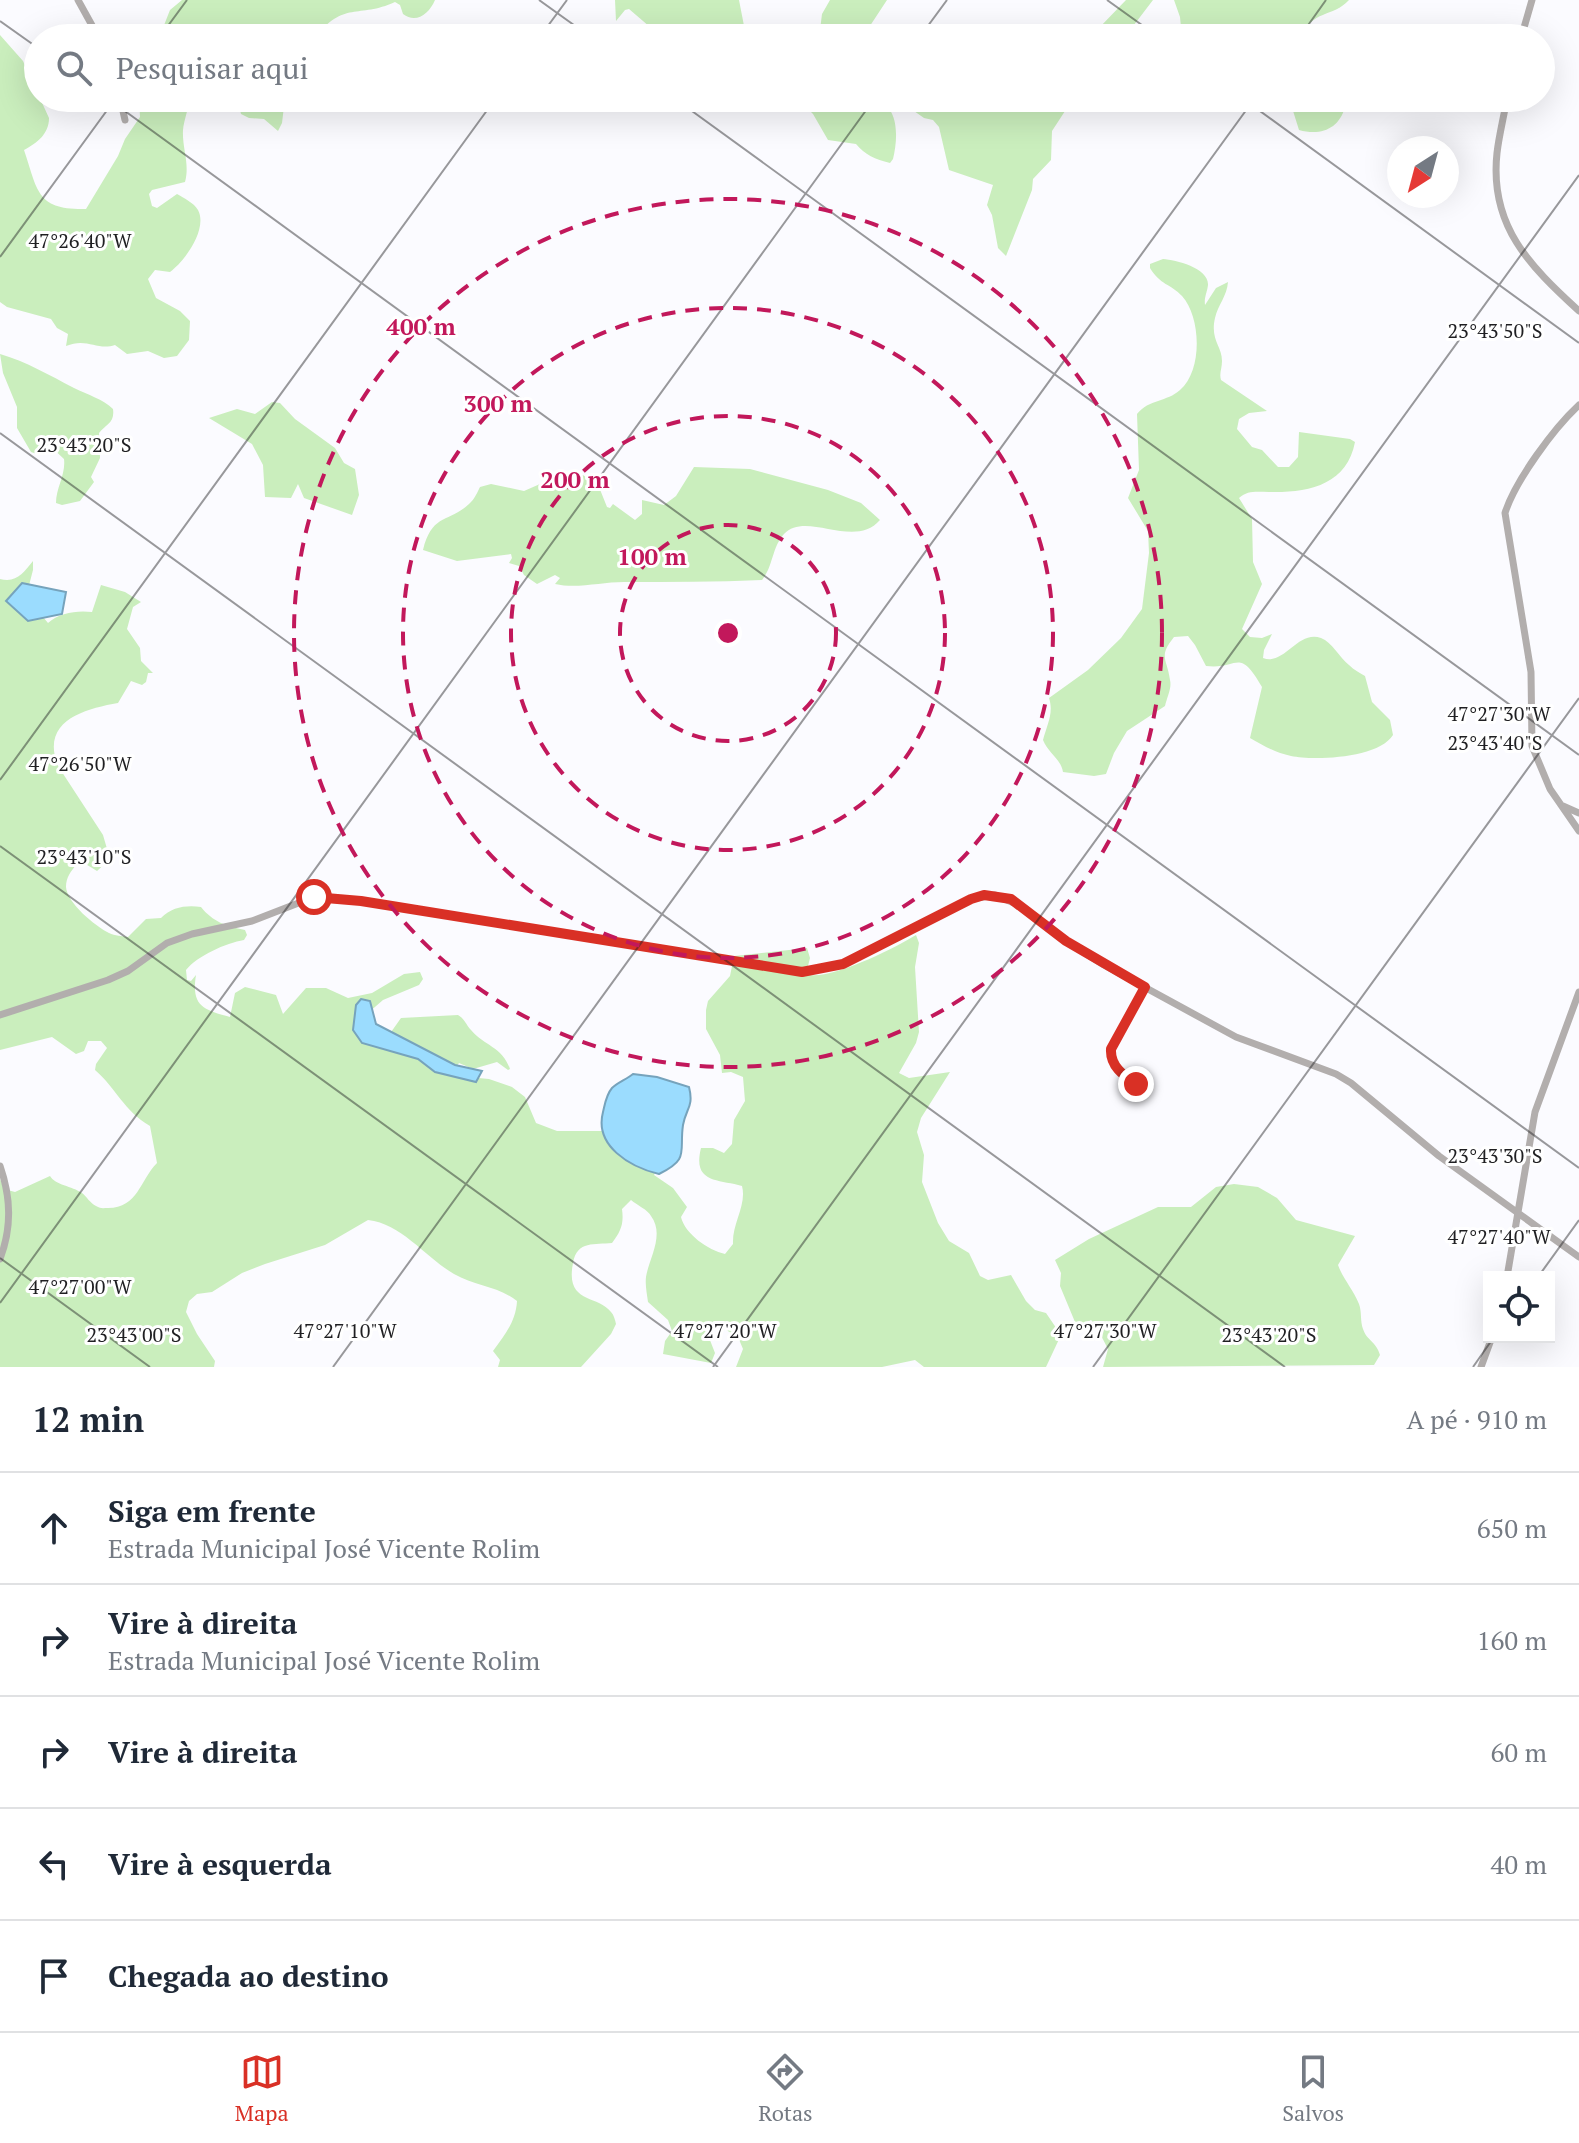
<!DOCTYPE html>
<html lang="pt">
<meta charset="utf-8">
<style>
body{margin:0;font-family:"PT Serif",serif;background:#f6f6f7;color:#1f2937}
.controls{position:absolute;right:24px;bottom:24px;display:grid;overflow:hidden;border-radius:0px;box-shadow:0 8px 32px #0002}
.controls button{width:72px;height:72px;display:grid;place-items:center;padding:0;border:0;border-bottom:2px solid #e0e1e3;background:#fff;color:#1f2937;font:40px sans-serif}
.compass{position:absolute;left:1387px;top:136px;width:72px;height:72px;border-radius:50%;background:#fff;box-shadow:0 8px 32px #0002;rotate:216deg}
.stop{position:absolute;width:24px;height:24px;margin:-18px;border:6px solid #d93025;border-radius:50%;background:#fff}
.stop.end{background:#d93025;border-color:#fff;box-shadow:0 2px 8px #0008}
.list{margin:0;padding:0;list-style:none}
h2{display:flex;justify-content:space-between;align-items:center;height:104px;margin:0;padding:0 32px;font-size:34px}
h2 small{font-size:26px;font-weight:400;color:#747a83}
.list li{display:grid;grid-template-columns:52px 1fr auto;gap:24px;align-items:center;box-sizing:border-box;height:112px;padding:0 32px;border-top:2px solid #e0e1e3}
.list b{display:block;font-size:30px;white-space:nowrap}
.list p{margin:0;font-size:26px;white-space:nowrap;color:#747a83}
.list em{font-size:26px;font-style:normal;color:#747a83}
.icon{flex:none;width:44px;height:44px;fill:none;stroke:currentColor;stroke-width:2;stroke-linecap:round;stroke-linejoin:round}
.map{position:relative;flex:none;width:1579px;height:1367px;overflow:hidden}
.search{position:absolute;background:#fff;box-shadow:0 8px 32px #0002;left:24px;right:24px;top:24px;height:88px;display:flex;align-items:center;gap:20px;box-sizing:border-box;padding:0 28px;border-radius:44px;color:#747a83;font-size:30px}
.sheet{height:664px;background:#fff}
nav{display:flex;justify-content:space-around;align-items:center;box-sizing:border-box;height:112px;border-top:2px solid #e0e1e3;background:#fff;font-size:22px;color:#747a83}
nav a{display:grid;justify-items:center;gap:4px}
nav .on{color:#d93025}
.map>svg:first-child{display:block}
</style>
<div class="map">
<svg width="1579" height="1367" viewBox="0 0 1579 1367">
<rect width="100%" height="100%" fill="#fbfbff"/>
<path fill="#caeebd" d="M 182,0 L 435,0 C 429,14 416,24 403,14 L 400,5 L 395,2 C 358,19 344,0 315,38 L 159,38 L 170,10 Z
M 615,0 L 739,0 L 745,31 L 749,38 L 642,38 L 654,36 L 657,29 L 650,27 L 629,9 L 625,10 L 616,21 Z
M 830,0 L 887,0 L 862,38 L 819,38 L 822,14 Z
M 1126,0 L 1153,0 L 1124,38 L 1096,38 L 1098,29 Z
M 1174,0 L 1349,0 C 1333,18 1311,9 1302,38 L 1182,38 L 1180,17 Z
M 0,35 L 23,61 L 49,118 C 49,134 37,143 24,150 C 38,191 36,210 86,209 L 118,156 L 125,139 L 140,117 L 139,98 L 189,98 C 189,109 184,119 183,130 C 182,148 190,164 185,182 L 152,190 L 149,194 L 152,206 L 157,208 L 177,194 C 184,198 194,203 198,210 C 208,229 185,261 170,272 L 155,270 L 148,279 L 156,298 L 180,311 L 190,321 L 189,340 L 177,356 L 164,358 L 148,351 L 127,354 L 115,345 C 97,351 87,337 66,346 L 68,334 L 57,328 L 51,319 L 7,307 L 0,302 Z
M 237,98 L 285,98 L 282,123 L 278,131 L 264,119 L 249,118 L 241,114 Z
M 797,98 C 814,98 862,94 874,98 C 900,106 898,138 893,159 L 890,163 C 875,159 865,155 856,144 L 828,140 L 813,114 Z
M 911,98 L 1068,98 L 1067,108 L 1052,131 L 1051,160 L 1033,179 L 1032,190 L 1006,256 L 998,248 L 992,215 L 987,205 L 993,185 L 949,170 L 939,127 L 933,120 L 924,118 L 914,111 Z
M 1289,98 L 1329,98 L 1337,108 L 1345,107 C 1339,129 1321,136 1299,130 Z
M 1163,259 C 1176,260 1209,268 1208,285 C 1207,293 1204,297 1205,305 L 1216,288 L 1228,282 C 1227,296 1218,305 1215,318 C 1210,340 1222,346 1222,361 C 1222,369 1219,373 1221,380 L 1267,411 L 1249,413 L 1239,419 L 1237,429 L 1252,447 L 1262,450 L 1278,467 L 1289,467 L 1298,457 L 1299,432 L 1350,439 L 1355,442 C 1347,485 1308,493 1269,492 C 1257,492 1248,490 1239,498 L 1252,519 L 1253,562 L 1262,584 L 1242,629 L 1250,637 L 1262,638 L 1272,634 L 1264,650 L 1263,658 C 1285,666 1297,630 1321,638 C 1332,642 1340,658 1349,665 C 1354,670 1360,673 1365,676 L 1372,702 L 1390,720 L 1393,735 C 1379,758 1315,761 1291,756 C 1276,753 1264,746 1250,738 L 1262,687 C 1238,646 1239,670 1206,666 L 1195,645 L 1188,636 L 1174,637 C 1158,657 1167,658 1170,680 C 1172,688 1167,697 1165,706 L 1127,731 L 1114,753 L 1106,774 L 1094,776 L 1063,772 C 1061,759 1048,753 1043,740 C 1047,725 1054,713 1049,698 L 1088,670 L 1121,638 L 1142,609 L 1149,553 L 1148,531 L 1128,498 L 1139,470 L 1137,414 C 1149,399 1167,402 1180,390 C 1203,370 1201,317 1182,296 C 1171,284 1160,285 1150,268 L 1150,264 Z
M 0,354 C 27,362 49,375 74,388 C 88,395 103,399 113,409 C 115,423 106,424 99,433 L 100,458 L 91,477 L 94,482 L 80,501 L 62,505 L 56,503 C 56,488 66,474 64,459 L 49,445 L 45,446 L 37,454 L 31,452 L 17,428 L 17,407 L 3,373 Z
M 272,402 L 280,403 L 295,419 L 335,448 L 344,463 L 355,469 L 359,495 L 352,515 L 304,498 L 298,484 L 291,498 L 265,497 L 263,465 L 252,444 L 209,418 L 237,409 L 255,414 Z
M 694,467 L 750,469 L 828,490 L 861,503 L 880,520 C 854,550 806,510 784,534 C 772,547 773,567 762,580 C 716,582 670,582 624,582 C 601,582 577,589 555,584 L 560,578 L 555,575 L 537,584 L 524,575 L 519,566 L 509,563 L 512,558 L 511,554 L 457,561 L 423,550 C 432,513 449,523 469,504 C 474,500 477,493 480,487 L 491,484 L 524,491 L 556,477 L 583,475 L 599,487 L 607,507 L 610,508 L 613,504 L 635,520 L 642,514 L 642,500 L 664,505 L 676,496 Z
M 33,561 L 33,570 L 27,593 L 34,606 L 48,623 C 59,613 77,610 92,612 L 101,585 L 125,592 L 141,602 L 133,607 L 127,629 L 140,648 L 141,661 L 153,673 L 148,673 L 146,682 L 142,685 L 131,681 L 118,703 C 84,709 40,721 58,766 L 103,835 L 110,859 L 97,871 L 84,863 L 77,864 C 71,871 66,877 66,887 C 67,903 95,926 109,933 C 115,936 122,936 128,937 L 146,919 L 161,918 C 172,907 186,905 201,907 C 213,922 226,926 245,930 L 247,935 L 244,940 C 226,943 197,956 186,970 L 187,980 L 191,981 L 196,975 C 191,1006 203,1010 230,1017 L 235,993 L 245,987 L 276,995 L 283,1014 L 306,988 L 326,988 L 348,998 L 372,993 L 404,974 L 420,972 L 423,979 L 419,985 L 383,1000 L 368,1013 L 384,1042 L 401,1018 L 458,1015 C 465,1019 466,1025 471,1030 C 484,1046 502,1046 510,1069 L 508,1070 L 497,1062 L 473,1069 L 459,1063 L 457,1066 L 468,1077 L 489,1079 L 512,1087 L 525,1097 L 536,1123 L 557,1131 L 608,1131 L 659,1165 L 654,1175 L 673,1188 L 687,1207 L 681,1217 C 685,1234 708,1250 725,1254 L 733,1244 C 732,1223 747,1205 742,1186 C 719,1179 692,1184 701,1148 L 713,1148 L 724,1153 L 732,1144 L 734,1120 L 745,1101 L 743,1077 L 731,1072 L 722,1073 L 720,1055 L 706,1029 L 706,1010 L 708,1001 L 730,976 L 734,956 L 807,948 L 810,958 L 806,974 C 828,982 895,948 916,935 L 919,943 L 915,967 L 919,1032 L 916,1043 L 899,1073 L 909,1078 L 950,1072 L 921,1118 L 917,1132 L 924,1155 L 922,1182 L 938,1223 L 949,1241 L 969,1253 L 980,1276 L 988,1280 L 1011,1275 L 1026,1301 L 1035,1310 L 1046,1313 L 1061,1335 L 1046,1367 L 924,1367 L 915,1360 L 882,1367 L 736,1367 L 743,1349 L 738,1337 L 716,1324 L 706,1330 L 715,1353 L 711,1363 L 663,1354 L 665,1341 L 672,1331 L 668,1320 L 648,1302 C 647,1294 645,1285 646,1277 C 649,1258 665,1235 651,1216 C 648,1210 637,1205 631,1200 L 622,1209 C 624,1224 621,1231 612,1243 C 595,1245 577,1240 573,1263 C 565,1304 597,1294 611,1312 C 614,1315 615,1320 616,1324 L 611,1334 L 581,1367 L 498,1367 L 500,1360 L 493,1351 C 505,1335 516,1321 517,1301 C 498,1286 475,1286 454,1274 C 425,1257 402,1224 368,1220 L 325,1245 L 265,1264 L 242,1273 L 212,1292 L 197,1294 L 189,1301 L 186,1312 L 197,1334 L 215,1361 L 214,1367 L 0,1367 L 0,1179 L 4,1189 L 15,1192 L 50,1176 C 55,1185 72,1186 82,1193 C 87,1197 90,1203 96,1206 C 101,1209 103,1208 108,1208 C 138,1208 140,1180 157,1163 L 150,1126 C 124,1111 116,1088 95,1070 L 96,1064 L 107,1048 L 101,1041 L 88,1041 L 84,1051 L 76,1054 L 52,1037 L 0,1050 L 0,579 C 17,583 23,573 33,561 Z
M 1234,1184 L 1258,1187 L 1277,1198 L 1296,1220 L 1355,1236 L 1338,1265 C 1343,1279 1353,1289 1359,1304 C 1362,1312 1360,1321 1363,1329 C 1367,1341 1376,1341 1380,1355 L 1374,1365 L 1103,1367 L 1108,1349 L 1095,1324 L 1091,1320 L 1082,1325 L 1075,1322 L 1060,1286 L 1061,1273 L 1055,1260 L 1089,1239 L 1158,1207 L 1191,1207 L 1216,1187 Z"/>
<path fill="#9bdcfe" stroke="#76a3bc" stroke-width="2" d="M 22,583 L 66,592 L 62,614 L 28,621 L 6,601 Z
M 361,999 L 370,1001 L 376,1024 L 455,1065 L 482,1071 L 476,1082 L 435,1072 L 418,1059 L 362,1043 L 353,1030 L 356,1005 Z
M 633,1074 L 657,1077 L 689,1087 C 694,1107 686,1108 683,1125 C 679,1152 690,1159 659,1174 C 630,1167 594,1146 603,1112 C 605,1104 606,1095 612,1088 C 617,1083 627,1079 633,1074 Z"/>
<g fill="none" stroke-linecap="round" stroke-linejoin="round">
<path stroke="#b2aead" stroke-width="7" d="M 78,0 L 99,38
M 1521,38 L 1532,0
M 120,98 L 125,120
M 1507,98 C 1504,116 1499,135 1497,153 C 1489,226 1530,266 1579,311
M 1579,405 C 1554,428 1515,481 1505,513 L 1531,672 L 1532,746 L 1550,789 L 1579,831
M 1563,806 L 1579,813
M 0,1015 L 108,980 L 128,971 L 167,943 L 192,934 L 252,921 L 314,897 L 361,901 L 802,972 L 843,964 L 971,899 L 995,895 L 1021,906 L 1066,941 L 1104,965 L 1236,1037 L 1336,1074 L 1351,1083 L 1439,1156 L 1579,1257
M 1136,1084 C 1123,1075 1110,1066 1111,1049 L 1145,987
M 0,1166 C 11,1198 12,1227 0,1259
M 1507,1277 L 1535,1112 L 1579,992
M 1481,1367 L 1492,1337"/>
</g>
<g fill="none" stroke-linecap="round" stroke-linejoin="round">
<path stroke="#d93025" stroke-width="10" d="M 314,897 L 361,901 L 802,972 L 843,964 L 971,899 L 984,895 L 1011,899 L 1066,941 L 1145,987 L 1111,1049 C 1110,1066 1123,1075 1136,1084"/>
</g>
<path fill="none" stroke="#1f1f22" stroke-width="2" stroke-opacity="0.45" d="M 539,0 L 592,38M 1107,0 L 1160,38M 0,21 L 38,48M 159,38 L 187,0M 539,38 L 567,0M 919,38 L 947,0M 1299,38 L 1326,0M 107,98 L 1579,1168M 674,98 L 1579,755M 1242,98 L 1579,343M 0,257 L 116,98M 0,433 L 1285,1367M 0,780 L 496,98M 0,846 L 718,1367M 0,1258 L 150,1367M 1538,1277 L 1579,1220M 0,1303 L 875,98M 333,1367 L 1255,98M 713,1367 L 1579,175M 1093,1367 L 1579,698M 1473,1367 L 1494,1337"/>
<g fill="none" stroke="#c2185b" stroke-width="4" stroke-dasharray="14 10">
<circle cx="728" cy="633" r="108"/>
<circle cx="728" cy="633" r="217"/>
<circle cx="728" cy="633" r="325"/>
<circle cx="728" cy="633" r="434"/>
</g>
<g font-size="20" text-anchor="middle" fill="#1f1f22" stroke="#fff" stroke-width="6" stroke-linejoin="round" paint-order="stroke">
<text x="80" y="248">47°26'40"W</text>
<text x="1495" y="338">23°43'50"S</text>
<text x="84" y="452">23°43'20"S</text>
<text x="1499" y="721">47°27'30"W</text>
<text x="1495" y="750">23°43'40"S</text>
<text x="80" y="771">47°26'50"W</text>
<text x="84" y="864">23°43'10"S</text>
<text x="1495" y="1163">23°43'30"S</text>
<text x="1499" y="1244">47°27'40"W</text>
<text x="80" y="1294">47°27'00"W</text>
<text x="345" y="1338">47°27'10"W</text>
<text x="725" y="1338">47°27'20"W</text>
<text x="1105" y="1338">47°27'30"W</text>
<text x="134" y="1342">23°43'00"S</text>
<text x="1269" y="1342">23°43'20"S</text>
</g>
<circle cx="728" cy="633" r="12" fill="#c2185b" stroke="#fff" stroke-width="4"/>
<g font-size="24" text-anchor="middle" font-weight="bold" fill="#c2185b" stroke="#fff" stroke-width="6" stroke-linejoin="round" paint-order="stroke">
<text x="421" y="335">400 m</text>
<text x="498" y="412">300 m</text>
<text x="575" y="488">200 m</text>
<text x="652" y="565">100 m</text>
</g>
</svg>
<div class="controls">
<button><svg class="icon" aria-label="locate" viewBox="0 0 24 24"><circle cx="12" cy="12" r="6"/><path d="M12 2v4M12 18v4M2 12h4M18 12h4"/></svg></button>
</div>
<svg class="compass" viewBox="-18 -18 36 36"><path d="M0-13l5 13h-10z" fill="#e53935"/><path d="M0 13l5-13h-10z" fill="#747a83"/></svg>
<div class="stop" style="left:314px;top:897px"></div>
<div class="stop end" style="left:1136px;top:1084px"></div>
<div class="search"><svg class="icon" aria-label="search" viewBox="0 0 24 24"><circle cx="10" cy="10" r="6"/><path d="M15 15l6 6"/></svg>Pesquisar aqui</div>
</div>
<section class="sheet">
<h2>12 min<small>A pé · 910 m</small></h2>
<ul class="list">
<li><svg class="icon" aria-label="ahead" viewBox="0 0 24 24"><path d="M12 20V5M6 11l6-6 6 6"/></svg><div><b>Siga em frente</b><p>Estrada Municipal José Vicente Rolim</p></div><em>650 m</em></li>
<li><svg class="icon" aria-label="right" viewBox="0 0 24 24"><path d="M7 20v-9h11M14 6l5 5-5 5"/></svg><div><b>Vire à direita</b><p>Estrada Municipal José Vicente Rolim</p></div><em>160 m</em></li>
<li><svg class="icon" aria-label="right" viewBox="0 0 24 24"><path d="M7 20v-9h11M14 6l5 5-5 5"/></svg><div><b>Vire à direita</b></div><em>60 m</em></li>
<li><svg class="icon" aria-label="left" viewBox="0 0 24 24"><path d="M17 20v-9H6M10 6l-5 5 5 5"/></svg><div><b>Vire à esquerda</b></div><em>40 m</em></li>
<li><svg class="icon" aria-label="arrive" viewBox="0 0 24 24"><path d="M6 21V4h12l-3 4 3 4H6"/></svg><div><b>Chegada ao destino</b></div></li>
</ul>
</section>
<nav>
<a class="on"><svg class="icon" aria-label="map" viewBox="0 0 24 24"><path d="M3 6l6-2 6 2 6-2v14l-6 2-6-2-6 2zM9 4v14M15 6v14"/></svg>Mapa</a>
<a><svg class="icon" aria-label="directions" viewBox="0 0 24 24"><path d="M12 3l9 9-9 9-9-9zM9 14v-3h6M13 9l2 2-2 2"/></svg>Rotas</a>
<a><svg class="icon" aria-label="saved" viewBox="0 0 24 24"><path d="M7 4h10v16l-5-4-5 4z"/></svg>Salvos</a>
</nav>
